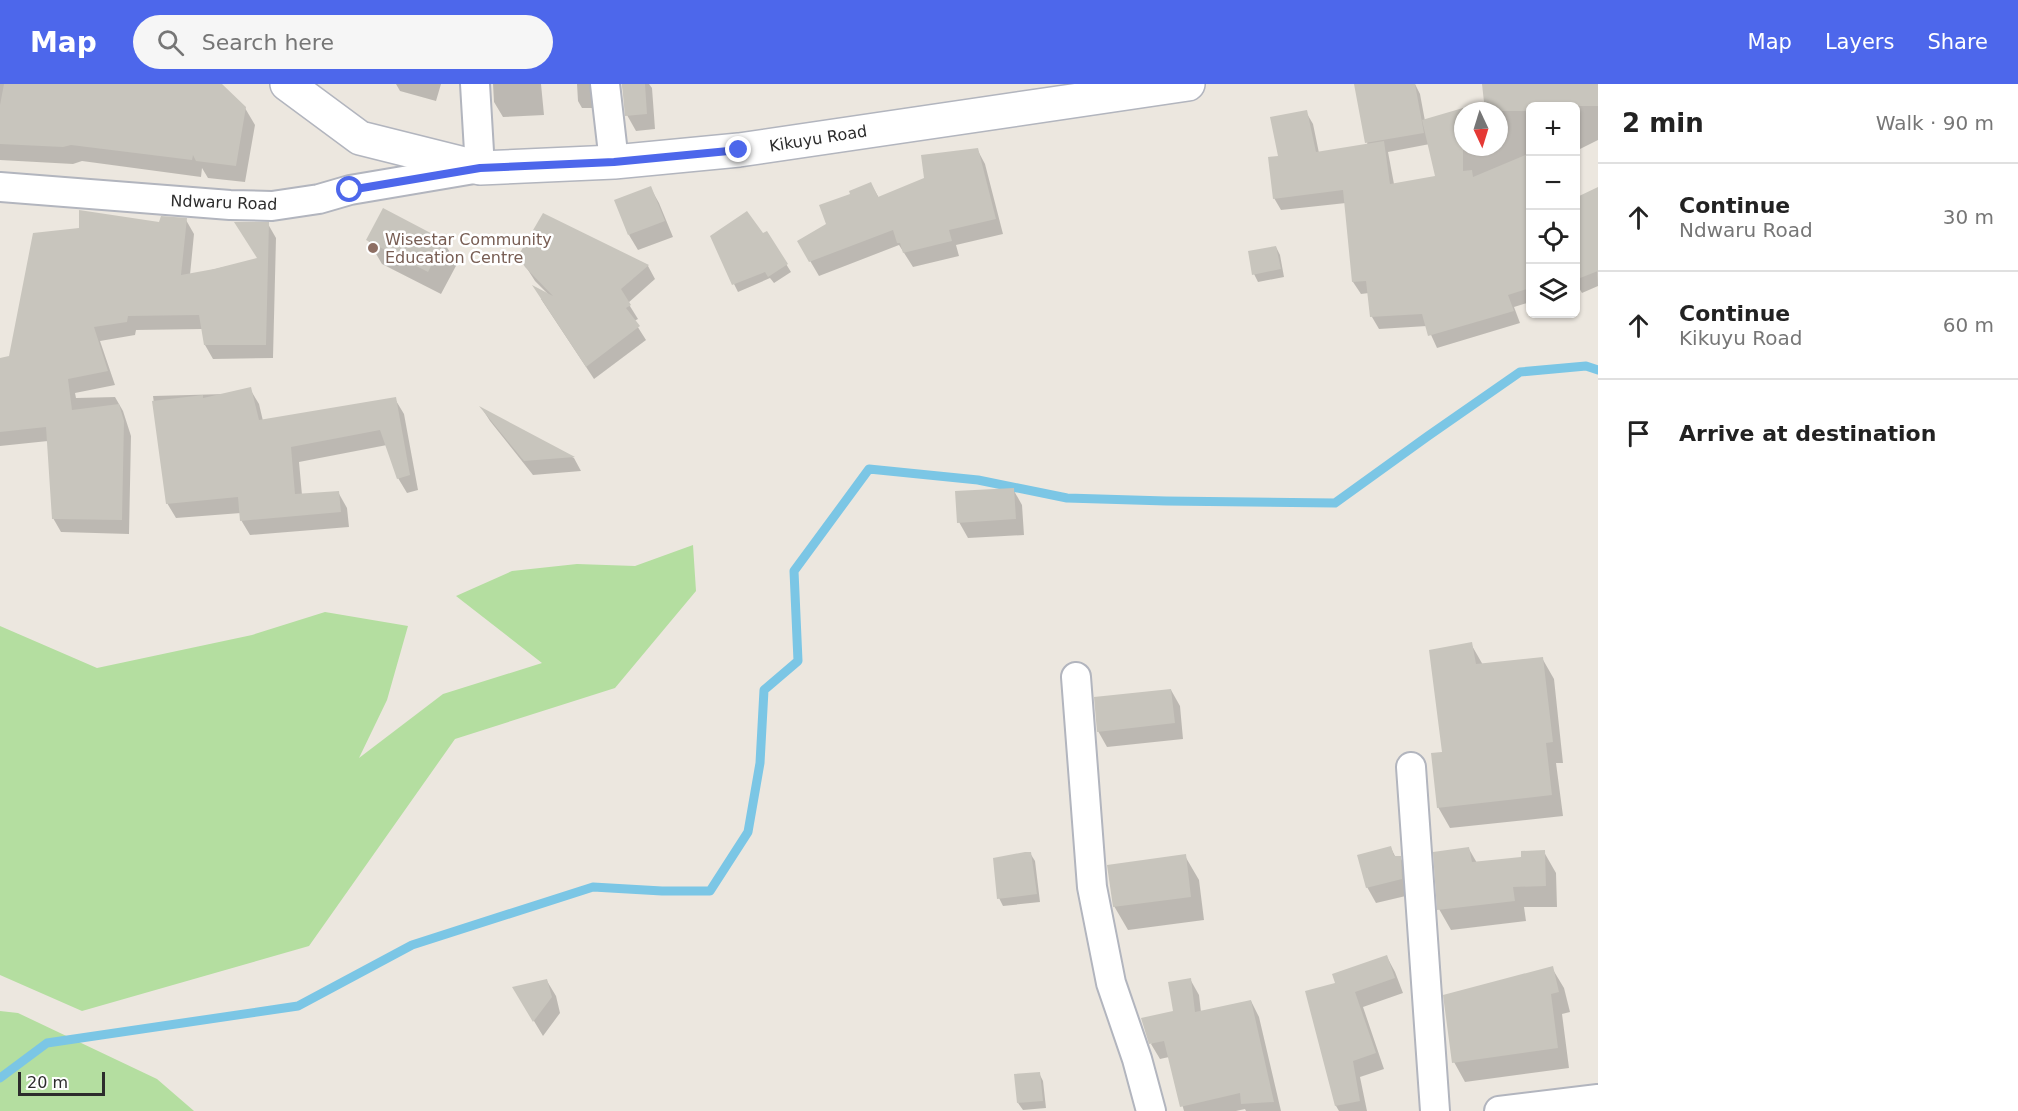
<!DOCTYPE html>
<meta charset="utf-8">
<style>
body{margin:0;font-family:"DejaVu Sans",sans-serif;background:#f6f6f6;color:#222}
.controls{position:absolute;right:18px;top:18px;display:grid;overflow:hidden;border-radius:9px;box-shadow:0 2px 4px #0004}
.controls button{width:54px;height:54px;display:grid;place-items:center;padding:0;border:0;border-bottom:2px solid #e0e0e0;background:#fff;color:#222;font:30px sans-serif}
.compass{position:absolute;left:1454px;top:18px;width:54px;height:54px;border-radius:50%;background:#fff;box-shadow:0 2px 4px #0004;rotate:176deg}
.scale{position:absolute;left:18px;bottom:15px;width:87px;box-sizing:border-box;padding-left:6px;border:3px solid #2c2c2c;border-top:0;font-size:16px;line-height:21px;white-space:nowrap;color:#2c2c2c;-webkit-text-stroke:4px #fff;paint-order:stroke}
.stop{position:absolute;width:18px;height:18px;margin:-14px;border:4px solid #4d67eb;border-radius:50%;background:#fff}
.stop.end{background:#4d67eb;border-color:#fff;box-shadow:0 2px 6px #0008}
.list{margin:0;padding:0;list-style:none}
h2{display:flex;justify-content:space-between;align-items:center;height:78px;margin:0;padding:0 24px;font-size:26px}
h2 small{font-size:20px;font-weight:400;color:#767676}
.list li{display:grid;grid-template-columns:39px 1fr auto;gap:18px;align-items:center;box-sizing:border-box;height:108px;padding:0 24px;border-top:2px solid #e0e0e0}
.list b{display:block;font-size:22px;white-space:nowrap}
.list p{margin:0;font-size:20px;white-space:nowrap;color:#767676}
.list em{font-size:20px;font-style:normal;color:#767676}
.icon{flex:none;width:33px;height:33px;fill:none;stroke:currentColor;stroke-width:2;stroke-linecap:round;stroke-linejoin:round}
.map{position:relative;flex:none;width:1598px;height:1027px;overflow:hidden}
header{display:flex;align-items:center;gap:36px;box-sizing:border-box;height:84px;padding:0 30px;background:#4d67eb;color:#fff}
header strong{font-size:28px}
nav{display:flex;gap:33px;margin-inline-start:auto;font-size:21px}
.search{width:420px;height:54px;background:#f6f6f6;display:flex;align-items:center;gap:15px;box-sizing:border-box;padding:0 21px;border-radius:33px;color:#767676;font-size:22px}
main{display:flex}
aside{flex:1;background:#fff}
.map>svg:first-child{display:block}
</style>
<header>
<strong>Map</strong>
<div class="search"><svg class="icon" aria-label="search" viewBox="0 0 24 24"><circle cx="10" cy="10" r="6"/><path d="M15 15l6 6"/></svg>Search here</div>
<nav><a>Map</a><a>Layers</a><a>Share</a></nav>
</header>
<main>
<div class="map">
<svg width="1598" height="1027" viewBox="0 0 1598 1027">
<rect width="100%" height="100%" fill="#ece7df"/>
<path fill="#b4dea0" d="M 693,461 L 696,507 L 615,604 L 455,655 L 309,862 L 82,927 L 0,891 L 0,542 L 97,584 L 252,551 L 325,528 L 408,542 L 387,616 L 359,674 L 443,610 L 542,579 L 456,512 L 512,487 L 577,480 L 635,482 Z
M 0,927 L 18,929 L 157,995 L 194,1027 L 0,1027 Z"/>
<path fill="#0003" fill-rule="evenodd" d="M 0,0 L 220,0 L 245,24 L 255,41 L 245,98 L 208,94 L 202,84 L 201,93 L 82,77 L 73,80 L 0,76 Z
M 396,0 L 441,0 L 436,17 L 400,7 Z
M 493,0 L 541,0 L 544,31 L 503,33 L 494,18 Z
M 577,0 L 591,0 L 594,24 L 582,24 L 578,17 Z
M 622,0 L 649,0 L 652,4 L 655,45 L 636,47 L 627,31 Z
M 1404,0 L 1415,0 L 1420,10 L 1425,37 L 1485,18 L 1483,0 L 1598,0 L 1598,56 L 1576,67 L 1576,22 L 1530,22 L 1530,218 L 1514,223 L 1520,239 L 1437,264 L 1427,242 L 1379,245 L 1372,233 L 1369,209 L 1361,210 L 1353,198 L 1346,119 L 1281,126 L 1274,114 L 1280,73 L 1306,28 L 1313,40 L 1319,69 L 1368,61 L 1367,59 ZM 1463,27 L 1499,27 L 1499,63 L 1463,63 ZM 1430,60 L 1437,93 L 1394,100 L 1388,68 Z
M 977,65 L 985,80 L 1003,150 L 956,161 L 959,172 L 913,183 L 899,161 L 819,192 L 799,158 L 828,141 L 852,110 L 871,100 L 879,114 L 925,95 Z
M 650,103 L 659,119 L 673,153 L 638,166 L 629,151 Z
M 1576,105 L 1597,141 L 1598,202 L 1582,209 L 1579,204 L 1576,205 Z
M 186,136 L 194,150 L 190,191 L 258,175 L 268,140 L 276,154 L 273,274 L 213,275 L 205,261 L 203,245 L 136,246 L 135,251 L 100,257 L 115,301 L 75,309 L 76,314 L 115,313 L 123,327 L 131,352 L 129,450 L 61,448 L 53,434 L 48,357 L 0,362 L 0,275 L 10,274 L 161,139 Z
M 767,149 L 791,188 L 774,199 L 770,194 L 738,208 L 734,200 L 762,152 Z
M 368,156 L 443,157 L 457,180 L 441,210 L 382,180 Z
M 1276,163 L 1280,171 L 1284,193 L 1258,198 L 1254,190 Z
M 519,172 L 648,182 L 655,195 L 628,219 L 638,235 L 634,237 L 646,256 L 594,295 L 541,215 L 549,211 L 535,197 Z
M 250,305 L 259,320 L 263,337 L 395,315 L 404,330 L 418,406 L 407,409 L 398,394 L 387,361 L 299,378 L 302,411 L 338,408 L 347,424 L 349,443 L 250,451 L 241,436 L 241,429 L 176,434 L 167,419 L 153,312 L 226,310 Z
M 483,326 L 574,374 L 581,387 L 533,391 L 490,337 Z
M 1013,405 L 1022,421 L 1024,451 L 968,454 L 959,438 Z
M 1471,560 L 1483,581 L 1542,574 L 1554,595 L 1563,679 L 1556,679 L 1563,732 L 1450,744 L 1438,723 L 1444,669 Z
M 1171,606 L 1180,622 L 1183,655 L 1107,663 L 1098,647 Z
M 1391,764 L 1396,774 L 1400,773 L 1409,789 L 1410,811 L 1376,819 L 1367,803 Z
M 1469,765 L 1477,779 L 1523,774 L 1544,768 L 1556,789 L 1557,823 L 1524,823 L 1526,837 L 1451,846 L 1439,825 Z
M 1030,769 L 1035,777 L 1040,818 L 1003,822 L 999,814 Z
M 1185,772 L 1199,796 L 1204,836 L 1128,846 L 1114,822 Z
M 1387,873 L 1395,888 L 1403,909 L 1363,923 L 1384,985 L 1360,993 L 1367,1027 L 1339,1027 L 1336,1022 L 1337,900 Z
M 1552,884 L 1564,904 L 1570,928 L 1562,930 L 1569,984 L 1465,998 L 1454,978 Z
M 1190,895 L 1199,911 L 1201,928 L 1251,917 L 1259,933 L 1281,1027 L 1246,1027 L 1245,1025 L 1236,1027 L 1184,1027 L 1169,973 L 1160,975 L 1151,960 L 1175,928 Z
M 547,897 L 556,912 L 560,929 L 543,952 L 514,904 Z
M 1039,989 L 1043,997 L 1046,1024 L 1023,1026 L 1018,1019 Z"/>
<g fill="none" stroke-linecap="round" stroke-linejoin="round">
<path stroke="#7bc6e5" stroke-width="9" d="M 0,994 L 47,959 L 298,922 L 412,861 L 593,803 L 662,807 L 710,807 L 748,748 L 760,679 L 764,606 L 798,577 L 794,487 L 869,385 L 978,396 L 1067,414 L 1166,417 L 1335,419 L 1428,352 L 1520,288 L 1586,282 L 1598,286"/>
</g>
<path fill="#c8c5bd" d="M 4,0 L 222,0 L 246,23 L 236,82 L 196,77 L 193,71 L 192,76 L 71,61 L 63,63 L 0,60 L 0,21 Z
M 622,0 L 645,0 L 647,30 L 625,32 Z
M 1354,0 L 1415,0 L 1424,49 L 1365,59 Z
M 1482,0 L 1598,0 L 1598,22 L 1530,22 L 1530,27 L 1485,27 Z
M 1463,24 L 1463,87 L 1472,86 L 1473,93 L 1530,69 L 1530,204 L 1508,211 L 1514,227 L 1428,252 L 1422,230 L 1370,233 L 1366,197 L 1352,198 L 1343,106 L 1273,115 L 1268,73 L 1278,72 L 1270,33 L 1307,26 L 1316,68 L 1384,57 L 1390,100 L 1435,92 L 1422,36 Z
M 978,64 L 996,135 L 949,146 L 952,157 L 903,169 L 900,159 L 897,159 L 893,146 L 809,178 L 797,157 L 826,140 L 819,121 L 850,110 L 849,107 L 871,98 L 878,113 L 924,94 L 921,71 Z
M 651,102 L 665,137 L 628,151 L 614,116 Z
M 1598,103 L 1598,187 L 1575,196 L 1575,114 Z
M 383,124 L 444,156 L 428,188 L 366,156 Z
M 79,126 L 159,138 L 161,132 L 187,134 L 181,191 L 214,185 L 257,174 L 234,138 L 269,138 L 266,261 L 204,261 L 199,231 L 128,232 L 127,238 L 94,243 L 108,287 L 68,295 L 72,326 L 119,320 L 124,337 L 122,436 L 52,435 L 46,343 L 0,348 L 0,274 L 9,272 L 33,149 L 79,144 Z
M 747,127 L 763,149 L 767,147 L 788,180 L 768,193 L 765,188 L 732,201 L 710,152 Z
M 543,129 L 649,181 L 621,205 L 631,221 L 626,224 L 640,242 L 586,283 L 532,201 L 553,212 L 525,183 L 518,172 Z
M 1276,162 L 1281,185 L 1252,191 L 1248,167 Z
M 251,303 L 259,336 L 396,313 L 410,391 L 397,395 L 380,346 L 291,363 L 295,410 L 339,407 L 341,428 L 240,437 L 238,413 L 166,420 L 152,317 L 203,311 L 203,314 Z
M 479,322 L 575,373 L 524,377 Z
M 1014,404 L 1016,435 L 957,439 L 955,407 Z
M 1472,558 L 1476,580 L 1543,573 L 1553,658 L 1546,659 L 1552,711 L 1437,724 L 1431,669 L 1442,668 L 1429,566 Z
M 1171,605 L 1175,639 L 1097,648 L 1094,613 Z
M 1391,762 L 1394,772 L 1401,772 L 1402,795 L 1366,804 L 1357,771 Z
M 1469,763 L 1472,778 L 1521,773 L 1521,767 L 1545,766 L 1546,802 L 1513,803 L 1515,817 L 1437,826 L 1433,768 Z
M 1025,768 L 1031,768 L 1037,810 L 997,815 L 993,774 Z
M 1186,770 L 1191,813 L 1113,823 L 1107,781 Z
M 1387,871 L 1395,894 L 1355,908 L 1376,969 L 1353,977 L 1360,1017 L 1335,1022 L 1305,907 L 1335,899 L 1332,890 Z
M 1553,882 L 1559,908 L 1551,910 L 1558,964 L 1452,979 L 1443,911 Z
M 1191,894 L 1195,928 L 1251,916 L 1274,1018 L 1241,1020 L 1240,1009 L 1180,1023 L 1164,957 L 1149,960 L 1141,934 L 1173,927 L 1168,898 Z
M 547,895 L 552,913 L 533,938 L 512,903 Z
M 1040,988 L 1043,1017 L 1017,1019 L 1014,990 Z"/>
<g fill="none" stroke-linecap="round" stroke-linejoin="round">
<defs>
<path id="minor" d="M 605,0 L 614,78
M 0,103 L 230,121 L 272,122 L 319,115 L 350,106 L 480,84 L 475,0
M 1076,593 L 1092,803 L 1111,899 L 1137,975 L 1151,1027
M 1411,683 L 1435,1027
M 1499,1027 L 1598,1015"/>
<path id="secondary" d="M 287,0 L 360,54 L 480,84 L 614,78 L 739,66 L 1188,0"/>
</defs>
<use href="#minor" stroke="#b2b5be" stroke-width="32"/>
<use href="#secondary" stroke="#b2b5be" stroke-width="36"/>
<use href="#minor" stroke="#fff" stroke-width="28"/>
<use href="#secondary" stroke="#fff" stroke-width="33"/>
</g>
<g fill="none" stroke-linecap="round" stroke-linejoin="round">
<path stroke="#4d67eb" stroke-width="8" d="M 350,106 L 480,84 L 614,78 L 739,66"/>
</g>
<circle fill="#8d6e63" stroke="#fff" stroke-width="2" cx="373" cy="164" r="6"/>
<g text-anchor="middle" stroke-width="5" stroke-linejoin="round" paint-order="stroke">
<g font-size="16" fill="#2c2c2c" stroke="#fff">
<text transform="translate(818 54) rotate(-9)" y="6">Kikuyu Road</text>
<text transform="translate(224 118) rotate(2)" y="6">Ndwaru Road</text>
</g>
<g font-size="16" fill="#785e54" stroke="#fff" text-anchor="start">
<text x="385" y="161">Wisestar Community<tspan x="385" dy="18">Education Centre</tspan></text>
</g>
</g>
</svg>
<div class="controls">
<button>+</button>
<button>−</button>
<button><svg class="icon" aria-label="locate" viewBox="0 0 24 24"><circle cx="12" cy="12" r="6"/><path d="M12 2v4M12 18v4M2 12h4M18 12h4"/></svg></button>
<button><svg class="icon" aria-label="layers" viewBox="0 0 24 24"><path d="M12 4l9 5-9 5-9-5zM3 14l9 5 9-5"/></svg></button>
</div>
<svg class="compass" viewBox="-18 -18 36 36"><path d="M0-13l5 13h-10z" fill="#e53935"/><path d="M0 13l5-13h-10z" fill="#767676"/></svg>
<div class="scale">20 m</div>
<div class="stop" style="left:350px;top:106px"></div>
<div class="stop end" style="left:739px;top:66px"></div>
</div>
<aside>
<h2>2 min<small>Walk · 90 m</small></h2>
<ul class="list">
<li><svg class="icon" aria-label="ahead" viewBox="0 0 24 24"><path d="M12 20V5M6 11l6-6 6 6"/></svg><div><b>Continue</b><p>Ndwaru Road</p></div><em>30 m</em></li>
<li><svg class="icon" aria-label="ahead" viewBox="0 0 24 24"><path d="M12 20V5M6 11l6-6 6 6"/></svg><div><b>Continue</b><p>Kikuyu Road</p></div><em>60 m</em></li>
<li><svg class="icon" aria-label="arrive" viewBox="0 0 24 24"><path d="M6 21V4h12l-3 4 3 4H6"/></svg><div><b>Arrive at destination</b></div></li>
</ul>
</aside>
</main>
